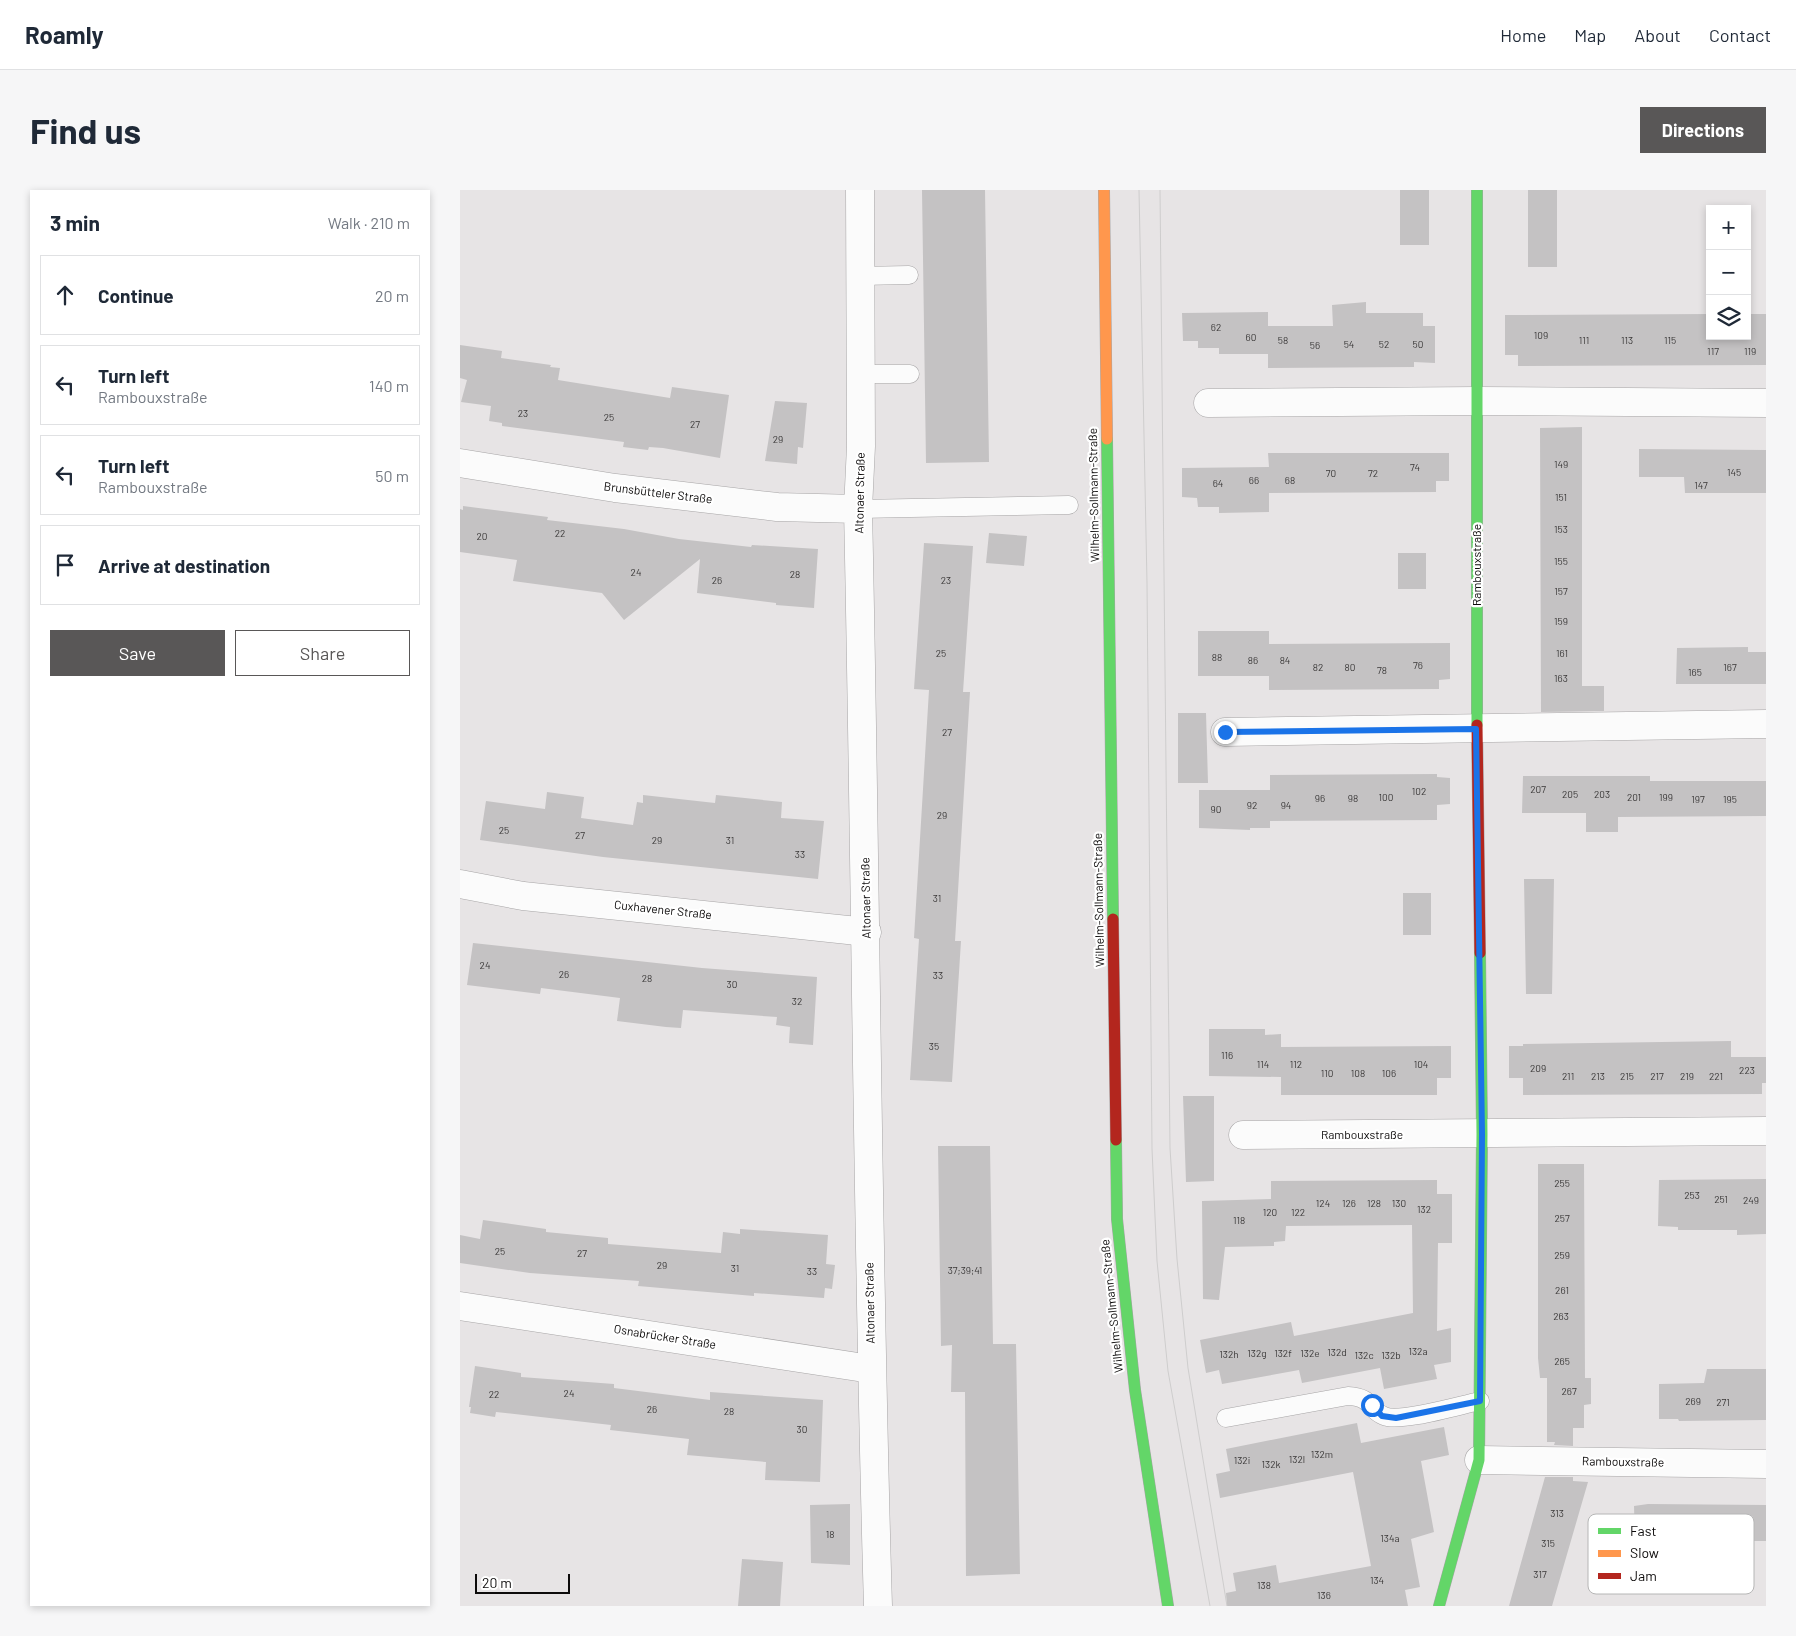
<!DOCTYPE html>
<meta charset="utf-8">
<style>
body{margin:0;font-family:Barlow,sans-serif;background:#f6f6f7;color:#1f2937}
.controls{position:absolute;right:15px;top:15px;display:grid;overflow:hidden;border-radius:0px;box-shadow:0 2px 8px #0003}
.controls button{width:45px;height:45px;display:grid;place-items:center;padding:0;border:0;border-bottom:1px solid #e0e1e3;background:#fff;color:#1f2937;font:25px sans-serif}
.scale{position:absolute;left:15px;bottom:12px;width:95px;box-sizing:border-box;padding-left:5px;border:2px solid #0d0b0b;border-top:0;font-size:14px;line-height:18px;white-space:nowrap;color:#0d0b0b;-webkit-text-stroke:4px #fff;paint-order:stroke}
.stop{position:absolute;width:15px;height:15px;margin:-11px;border:4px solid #1a73e8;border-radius:50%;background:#fff}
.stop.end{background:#1a73e8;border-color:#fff;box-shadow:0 1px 5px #0008}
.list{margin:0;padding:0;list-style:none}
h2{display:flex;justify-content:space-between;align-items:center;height:65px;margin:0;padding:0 20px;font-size:21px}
h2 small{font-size:16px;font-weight:400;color:#747a83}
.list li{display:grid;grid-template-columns:32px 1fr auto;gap:15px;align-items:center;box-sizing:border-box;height:80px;margin:0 10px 10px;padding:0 10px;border:1px solid #e0e1e3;border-radius:0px}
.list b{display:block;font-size:19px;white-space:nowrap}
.list p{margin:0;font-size:16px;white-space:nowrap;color:#747a83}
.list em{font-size:16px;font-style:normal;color:#747a83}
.actions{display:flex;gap:10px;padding:15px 20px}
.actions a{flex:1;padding:11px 0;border:1px solid #595757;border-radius:0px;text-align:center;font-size:18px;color:#595757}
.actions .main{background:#595757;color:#fff}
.icon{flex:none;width:28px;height:28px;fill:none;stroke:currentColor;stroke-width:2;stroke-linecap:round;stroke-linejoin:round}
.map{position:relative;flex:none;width:1306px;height:1416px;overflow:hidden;border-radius:0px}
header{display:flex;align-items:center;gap:30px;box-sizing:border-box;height:70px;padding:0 25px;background:#fff;border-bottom:1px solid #e0e1e3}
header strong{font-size:24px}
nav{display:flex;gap:28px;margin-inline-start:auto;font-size:18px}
.intro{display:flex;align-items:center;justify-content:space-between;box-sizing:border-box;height:120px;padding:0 30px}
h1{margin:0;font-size:35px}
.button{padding:12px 22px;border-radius:0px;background:#595757;color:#fff;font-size:18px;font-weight:700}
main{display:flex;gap:30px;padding:0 30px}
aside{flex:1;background:#fff;border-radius:0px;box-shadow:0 2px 8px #0003}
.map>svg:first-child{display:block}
</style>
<header>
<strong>Roamly</strong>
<nav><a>Home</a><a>Map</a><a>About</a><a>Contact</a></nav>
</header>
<div class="intro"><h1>Find us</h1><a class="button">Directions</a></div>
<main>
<aside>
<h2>3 min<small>Walk · 210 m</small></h2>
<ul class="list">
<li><svg class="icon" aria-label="ahead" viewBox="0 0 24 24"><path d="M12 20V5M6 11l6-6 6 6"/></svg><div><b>Continue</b></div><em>20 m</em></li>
<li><svg class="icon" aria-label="left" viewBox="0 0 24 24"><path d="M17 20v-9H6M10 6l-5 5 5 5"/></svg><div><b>Turn left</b><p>Rambouxstraße</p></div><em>140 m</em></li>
<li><svg class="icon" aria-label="left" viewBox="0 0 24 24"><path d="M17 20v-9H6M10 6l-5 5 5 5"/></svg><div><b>Turn left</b><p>Rambouxstraße</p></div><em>50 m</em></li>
<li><svg class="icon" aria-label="arrive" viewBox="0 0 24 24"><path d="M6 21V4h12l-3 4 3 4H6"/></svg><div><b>Arrive at destination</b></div></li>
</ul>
<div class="actions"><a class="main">Save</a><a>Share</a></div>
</aside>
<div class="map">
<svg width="1306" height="1416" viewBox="0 0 1306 1416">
<rect width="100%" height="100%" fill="#e7e4e5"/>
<path fill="#c4c2c3" d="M 462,0 L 525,0 L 529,272 L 466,273 Z
M 940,0 L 969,0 L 969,55 L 940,55 Z
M 1068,0 L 1097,0 L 1097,77 L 1068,77 Z
M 906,112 L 906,123 L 963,123 L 963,136 L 975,136 L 975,173 L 954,172 L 954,177 L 808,178 L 808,164 L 759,164 L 759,158 L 738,158 L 738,151 L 723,151 L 722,123 L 808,122 L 808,136 L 873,136 L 872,115 Z
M 1250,124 L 1250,146 L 1287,146 L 1287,124 L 1306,124 L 1306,175 L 1058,176 L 1058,165 L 1045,165 L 1045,125 Z
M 0,155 L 42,161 L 41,168 L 91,175 L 90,177 L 100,178 L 98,190 L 210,208 L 212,197 L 269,205 L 260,268 L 203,258 L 189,257 L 188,260 L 163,257 L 164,252 L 42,236 L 42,233 L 29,231 L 31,216 L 1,212 L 7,190 L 0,188 Z
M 315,211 L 347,213 L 343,258 L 338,257 L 337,274 L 305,271 Z
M 1122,237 L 1122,496 L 1144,496 L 1144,521 L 1081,522 L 1080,238 Z
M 1179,259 L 1306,260 L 1306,303 L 1225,303 L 1224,287 L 1179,287 Z
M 808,263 L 989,263 L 989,291 L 976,291 L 976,302 L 809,303 L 809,322 L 759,323 L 759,317 L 738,317 L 737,308 L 722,307 L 722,278 L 809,277 Z
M 3,316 L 88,327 L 87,330 L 164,339 L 219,349 L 291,357 L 292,355 L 358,359 L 354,418 L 316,415 L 316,413 L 237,403 L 240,369 L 164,430 L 142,403 L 53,391 L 57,370 L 0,362 L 0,319 L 3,320 Z
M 529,343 L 567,346 L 564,376 L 526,373 Z
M 464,353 L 513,356 L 503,502 L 510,502 L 495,751 L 501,751 L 492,892 L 450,890 L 459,749 L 454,748 L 469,500 L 454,499 Z
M 938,363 L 966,363 L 966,399 L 938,399 Z
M 738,441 L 809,441 L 809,454 L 990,453 L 990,489 L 979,490 L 979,499 L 809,500 L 809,486 L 738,486 Z
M 1288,457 L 1288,462 L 1306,462 L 1306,494 L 1216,494 L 1217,458 Z
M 718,523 L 746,523 L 748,593 L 718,593 Z
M 977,584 L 977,587 L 990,588 L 990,614 L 977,615 L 977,630 L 810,631 L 810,638 L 790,638 L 790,640 L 739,638 L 739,600 L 810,600 L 810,585 Z
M 1063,586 L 1190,586 L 1190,591 L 1306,591 L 1306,626 L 1158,627 L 1158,642 L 1126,642 L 1126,623 L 1062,623 Z
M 87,602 L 124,607 L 121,628 L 173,635 L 177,612 L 183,613 L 183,605 L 255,613 L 256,605 L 322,612 L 321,628 L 364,631 L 358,689 L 143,667 L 20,650 L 26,611 L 85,619 Z
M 1064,689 L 1094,689 L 1092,804 L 1066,804 Z
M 943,703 L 971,703 L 971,745 L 943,745 Z
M 13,753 L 242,778 L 357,787 L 353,855 L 329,853 L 330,837 L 316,835 L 317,827 L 223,820 L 221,838 L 206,837 L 157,831 L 160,808 L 81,798 L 80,804 L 7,795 Z
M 749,839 L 805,839 L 805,845 L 821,844 L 821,857 L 991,856 L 991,888 L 977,888 L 977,905 L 821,905 L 821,887 L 749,886 Z
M 1271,851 L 1271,867 L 1306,867 L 1306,893 L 1302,893 L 1302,904 L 1063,905 L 1063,888 L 1049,888 L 1049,856 L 1063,856 L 1063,854 Z
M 723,906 L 754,906 L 754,991 L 726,992 Z
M 478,956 L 530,956 L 533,1154 L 556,1154 L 560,1384 L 506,1386 L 505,1202 L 491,1202 L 492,1155 L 481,1156 Z
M 1078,974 L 1124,974 L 1125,1188 L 1131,1188 L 1131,1214 L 1124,1215 L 1124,1238 L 1113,1238 L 1113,1256 L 1094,1255 L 1095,1252 L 1087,1252 L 1087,1188 L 1080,1188 L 1078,1168 Z
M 1306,989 L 1306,1044 L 1277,1045 L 1277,1040 L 1218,1040 L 1218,1037 L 1198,1036 L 1199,990 Z
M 977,990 L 977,1004 L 992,1004 L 992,1053 L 978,1053 L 977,1141 L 991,1138 L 991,1172 L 974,1175 L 977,1189 L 924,1199 L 920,1178 L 842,1193 L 839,1180 L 762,1194 L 759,1180 L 746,1183 L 740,1150 L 831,1132 L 834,1146 L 953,1123 L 952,1035 L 826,1036 L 825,1051 L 814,1052 L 814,1056 L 765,1057 L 759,1110 L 743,1109 L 742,1011 L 811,1009 L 811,991 Z
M 23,1030 L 86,1039 L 86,1042 L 148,1048 L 148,1054 L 261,1063 L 263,1042 L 280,1044 L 280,1039 L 368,1045 L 366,1074 L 375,1075 L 372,1099 L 365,1098 L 364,1108 L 294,1103 L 294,1106 L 178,1096 L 179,1091 L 70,1083 L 0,1073 L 0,1045 L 20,1049 Z
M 15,1176 L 61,1183 L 61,1187 L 154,1194 L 154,1198 L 250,1210 L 250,1202 L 363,1210 L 360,1292 L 305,1290 L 306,1272 L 227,1265 L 229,1249 L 150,1240 L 151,1235 L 36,1222 L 35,1227 L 10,1223 L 11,1217 L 9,1217 Z
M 1247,1179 L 1306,1179 L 1306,1230 L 1219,1231 L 1218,1229 L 1199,1229 L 1199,1194 L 1244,1193 Z
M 897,1233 L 901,1253 L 984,1237 L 989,1265 L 961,1271 L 974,1342 L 951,1349 L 960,1397 L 945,1400 L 948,1416 L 767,1416 L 766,1403 L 776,1401 L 773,1383 L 816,1375 L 819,1393 L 911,1376 L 893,1282 L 760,1308 L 756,1284 L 770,1281 L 766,1259 Z
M 1085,1287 L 1113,1287 L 1113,1291 L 1128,1292 L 1092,1416 L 1049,1416 Z
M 390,1314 L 390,1375 L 351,1373 L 350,1315 Z
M 1188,1314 L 1306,1315 L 1306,1351 L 1237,1351 L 1238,1371 L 1207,1371 L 1207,1352 L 1175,1351 L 1174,1316 Z
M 282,1369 L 323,1372 L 320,1416 L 278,1416 Z"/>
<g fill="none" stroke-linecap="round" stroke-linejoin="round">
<defs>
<path id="lane" d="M 400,86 L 449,85
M 401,184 L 450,184
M 398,319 L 609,315
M 766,1228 L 888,1206 C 913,1207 908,1220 924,1226 C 940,1233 1000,1215 1020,1211"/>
<path id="street" d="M 400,0 L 401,256 L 398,319 C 406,684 407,1050 418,1416
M 748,213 L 1018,211 L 1306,213
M 0,273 L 155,298 L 317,317 L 398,319
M 765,542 L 1306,534
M 0,694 L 63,706 L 407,742
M 783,945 L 1306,941
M 0,1116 L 411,1179
M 1019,1270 L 1306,1274"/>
<path id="fast" d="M 1017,0 L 1017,535
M 647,249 L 653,729
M 656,950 L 657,1029 L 675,1200 L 708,1416
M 979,1416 L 1019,1270 L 1022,944 L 1020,763"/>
<path id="slow" d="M 644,0 L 647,249"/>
<path id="jam" d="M 1017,535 L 1020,763
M 653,729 L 656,950"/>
</defs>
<use href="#lane" stroke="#a7a5a6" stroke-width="19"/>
<use href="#street" stroke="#a7a5a6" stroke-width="29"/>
<use href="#fast" stroke="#a7a5a6" stroke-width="12"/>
<use href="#slow" stroke="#a7a5a6" stroke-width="12"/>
<use href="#jam" stroke="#a7a5a6" stroke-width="12"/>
<use href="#lane" stroke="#fbfbfb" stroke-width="18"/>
<use href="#street" stroke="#fbfbfb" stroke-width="28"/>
<use href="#fast" stroke="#63d668" stroke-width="11"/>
<use href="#slow" stroke="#ff974d" stroke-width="11"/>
<use href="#jam" stroke="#b3261e" stroke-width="11"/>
<path stroke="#cecdcd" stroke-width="1" d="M 679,0 L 687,393 L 692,959 L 697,1071 L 708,1181 L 750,1416
M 700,0 L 710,958 L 717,1069 L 728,1178 L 767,1416"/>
</g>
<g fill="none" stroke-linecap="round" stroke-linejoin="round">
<path stroke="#1a73e8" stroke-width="6" d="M 765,542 L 1016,539 L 1022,944 L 1020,1211 L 936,1228 L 922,1226 L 912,1215"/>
</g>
<g text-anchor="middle" stroke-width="4.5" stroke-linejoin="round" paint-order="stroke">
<g font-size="10" fill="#3b3939">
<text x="756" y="141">62</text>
<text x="1081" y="149">109</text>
<text x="791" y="151">60</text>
<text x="823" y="154">58</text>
<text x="1124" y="154">111</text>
<text x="1167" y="154">113</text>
<text x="1210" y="154">115</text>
<text x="889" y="158">54</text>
<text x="924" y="158">52</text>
<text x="958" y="158">50</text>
<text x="855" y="159">56</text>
<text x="1253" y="165">117</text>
<text x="1290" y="165">119</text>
<text x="63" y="227">23</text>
<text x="149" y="231">25</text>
<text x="235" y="238">27</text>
<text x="318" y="253">29</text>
<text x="1101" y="278">149</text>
<text x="955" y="281">74</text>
<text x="1274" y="286">145</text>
<text x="871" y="287">70</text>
<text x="913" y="287">72</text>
<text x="794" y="294">66</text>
<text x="830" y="294">68</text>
<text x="758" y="297">64</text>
<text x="1241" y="299">147</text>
<text x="1101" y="311">151</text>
<text x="1101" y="343">153</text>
<text x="100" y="347">22</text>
<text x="22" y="350">20</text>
<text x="1101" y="375">155</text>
<text x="176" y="386">24</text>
<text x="335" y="388">28</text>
<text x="257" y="394">26</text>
<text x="486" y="394">23</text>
<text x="1101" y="405">157</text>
<text x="1101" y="435">159</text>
<text x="481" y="467">25</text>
<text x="1102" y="467">161</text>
<text x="757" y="471">88</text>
<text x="793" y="474">86</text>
<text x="825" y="474">84</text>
<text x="958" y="479">76</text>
<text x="858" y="481">82</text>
<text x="890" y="481">80</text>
<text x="1270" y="481">167</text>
<text x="922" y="484">78</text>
<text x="1235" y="486">165</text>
<text x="1101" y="492">163</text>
<text x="487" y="546">27</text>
<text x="1078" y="603">207</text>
<text x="959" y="605">102</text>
<text x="1110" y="608">205</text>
<text x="1142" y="608">203</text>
<text x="926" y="611">100</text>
<text x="1174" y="611">201</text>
<text x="1206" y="611">199</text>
<text x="860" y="612">96</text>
<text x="893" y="612">98</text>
<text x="1238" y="613">197</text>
<text x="1270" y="613">195</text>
<text x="792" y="619">92</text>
<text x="826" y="619">94</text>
<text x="756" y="623">90</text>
<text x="482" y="629">29</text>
<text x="44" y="644">25</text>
<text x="120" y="649">27</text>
<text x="197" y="654">29</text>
<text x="270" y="654">31</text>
<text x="340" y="668">33</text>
<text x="477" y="712">31</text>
<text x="25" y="779">24</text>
<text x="104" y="788">26</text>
<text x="478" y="789">33</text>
<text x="187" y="792">28</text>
<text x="272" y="798">30</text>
<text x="337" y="815">32</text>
<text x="474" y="860">35</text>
<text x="767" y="869">116</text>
<text x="803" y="878">114</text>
<text x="836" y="878">112</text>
<text x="961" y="878">104</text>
<text x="1078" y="882">209</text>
<text x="1287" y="884">223</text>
<text x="867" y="887">110</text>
<text x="898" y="887">108</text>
<text x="929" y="887">106</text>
<text x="1108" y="890">211</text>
<text x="1138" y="890">213</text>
<text x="1167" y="890">215</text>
<text x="1197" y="890">217</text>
<text x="1227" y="890">219</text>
<text x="1256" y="890">221</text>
<text x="1102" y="997">255</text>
<text x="1232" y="1009">253</text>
<text x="1261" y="1013">251</text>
<text x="1291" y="1014">249</text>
<text x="863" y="1017">124</text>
<text x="889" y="1017">126</text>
<text x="914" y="1017">128</text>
<text x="939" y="1017">130</text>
<text x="964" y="1023">132</text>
<text x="810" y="1026">120</text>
<text x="838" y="1026">122</text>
<text x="1102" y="1032">257</text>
<text x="779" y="1034">118</text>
<text x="40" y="1065">25</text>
<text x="122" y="1067">27</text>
<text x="1102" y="1069">259</text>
<text x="202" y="1079">29</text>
<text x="275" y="1082">31</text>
<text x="505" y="1084">37;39;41</text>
<text x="352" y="1085">33</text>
<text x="1102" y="1104">261</text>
<text x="1101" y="1130">263</text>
<text x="958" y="1165">132a</text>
<text x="877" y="1166">132d</text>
<text x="797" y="1167">132g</text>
<text x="823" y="1167">132f</text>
<text x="850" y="1167">132e</text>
<text x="769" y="1168">132h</text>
<text x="904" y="1169">132c</text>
<text x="931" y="1169">132b</text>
<text x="1102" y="1175">265</text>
<text x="1109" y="1205">267</text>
<text x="109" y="1207">24</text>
<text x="34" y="1208">22</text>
<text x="1233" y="1215">269</text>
<text x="1263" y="1216">271</text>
<text x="192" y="1223">26</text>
<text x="269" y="1225">28</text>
<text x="342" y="1243">30</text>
<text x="862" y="1268">132m</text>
<text x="837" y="1273">132l</text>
<text x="782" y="1274">132i</text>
<text x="811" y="1278">132k</text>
<text x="1097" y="1327">313</text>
<text x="370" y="1348">18</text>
<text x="930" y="1352">134a</text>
<text x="1088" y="1357">315</text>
<text x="1080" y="1388">317</text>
<text x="917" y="1394">134</text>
<text x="804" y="1399">138</text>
<text x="864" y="1409">136</text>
</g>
<g font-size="12" fill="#0d0b0b" stroke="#fff">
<text transform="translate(198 303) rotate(7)" y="4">Brunsbütteler Straße</text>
<text transform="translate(400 303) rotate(-89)" y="4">Altonaer Straße</text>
<text transform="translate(634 305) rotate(-91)" y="4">Wilhelm-Sollmann-Straße</text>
<text transform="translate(1017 375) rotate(-90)" y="4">Rambouxstraße</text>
<text transform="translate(406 708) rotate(-91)" y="4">Altonaer Straße</text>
<text transform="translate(639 710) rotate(-91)" y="4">Wilhelm-Sollmann-Straße</text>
<text transform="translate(203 720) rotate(6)" y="4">Cuxhavener Straße</text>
<text x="902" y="949">Rambouxstraße</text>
<text transform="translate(410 1113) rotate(-91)" y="4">Altonaer Straße</text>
<text transform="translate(652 1116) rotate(-96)" y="4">Wilhelm-Sollmann-Straße</text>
<text transform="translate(205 1147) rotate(9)" y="4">Osnabrücker Straße</text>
<text transform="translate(1163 1272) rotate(1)" y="4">Rambouxstraße</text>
</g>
</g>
<rect x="1128" y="1324" width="166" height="80" rx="8" fill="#fff" stroke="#b6b6b6" stroke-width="1"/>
<rect x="1138" y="1338" width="23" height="6" fill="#63d668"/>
<rect x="1138" y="1360" width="23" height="7" fill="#ff974d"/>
<rect x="1138" y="1383" width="23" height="6" fill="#b3261e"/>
<g font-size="14" fill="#0d0b0b">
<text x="1170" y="1346">Fast</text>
<text x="1170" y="1368">Slow</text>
<text x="1170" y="1391">Jam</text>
</g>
</svg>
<div class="controls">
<button>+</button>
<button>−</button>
<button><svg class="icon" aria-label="layers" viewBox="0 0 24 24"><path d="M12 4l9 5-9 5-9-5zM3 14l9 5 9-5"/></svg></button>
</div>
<div class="scale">20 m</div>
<div class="stop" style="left:912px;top:1215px"></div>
<div class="stop end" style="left:765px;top:542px"></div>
</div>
</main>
